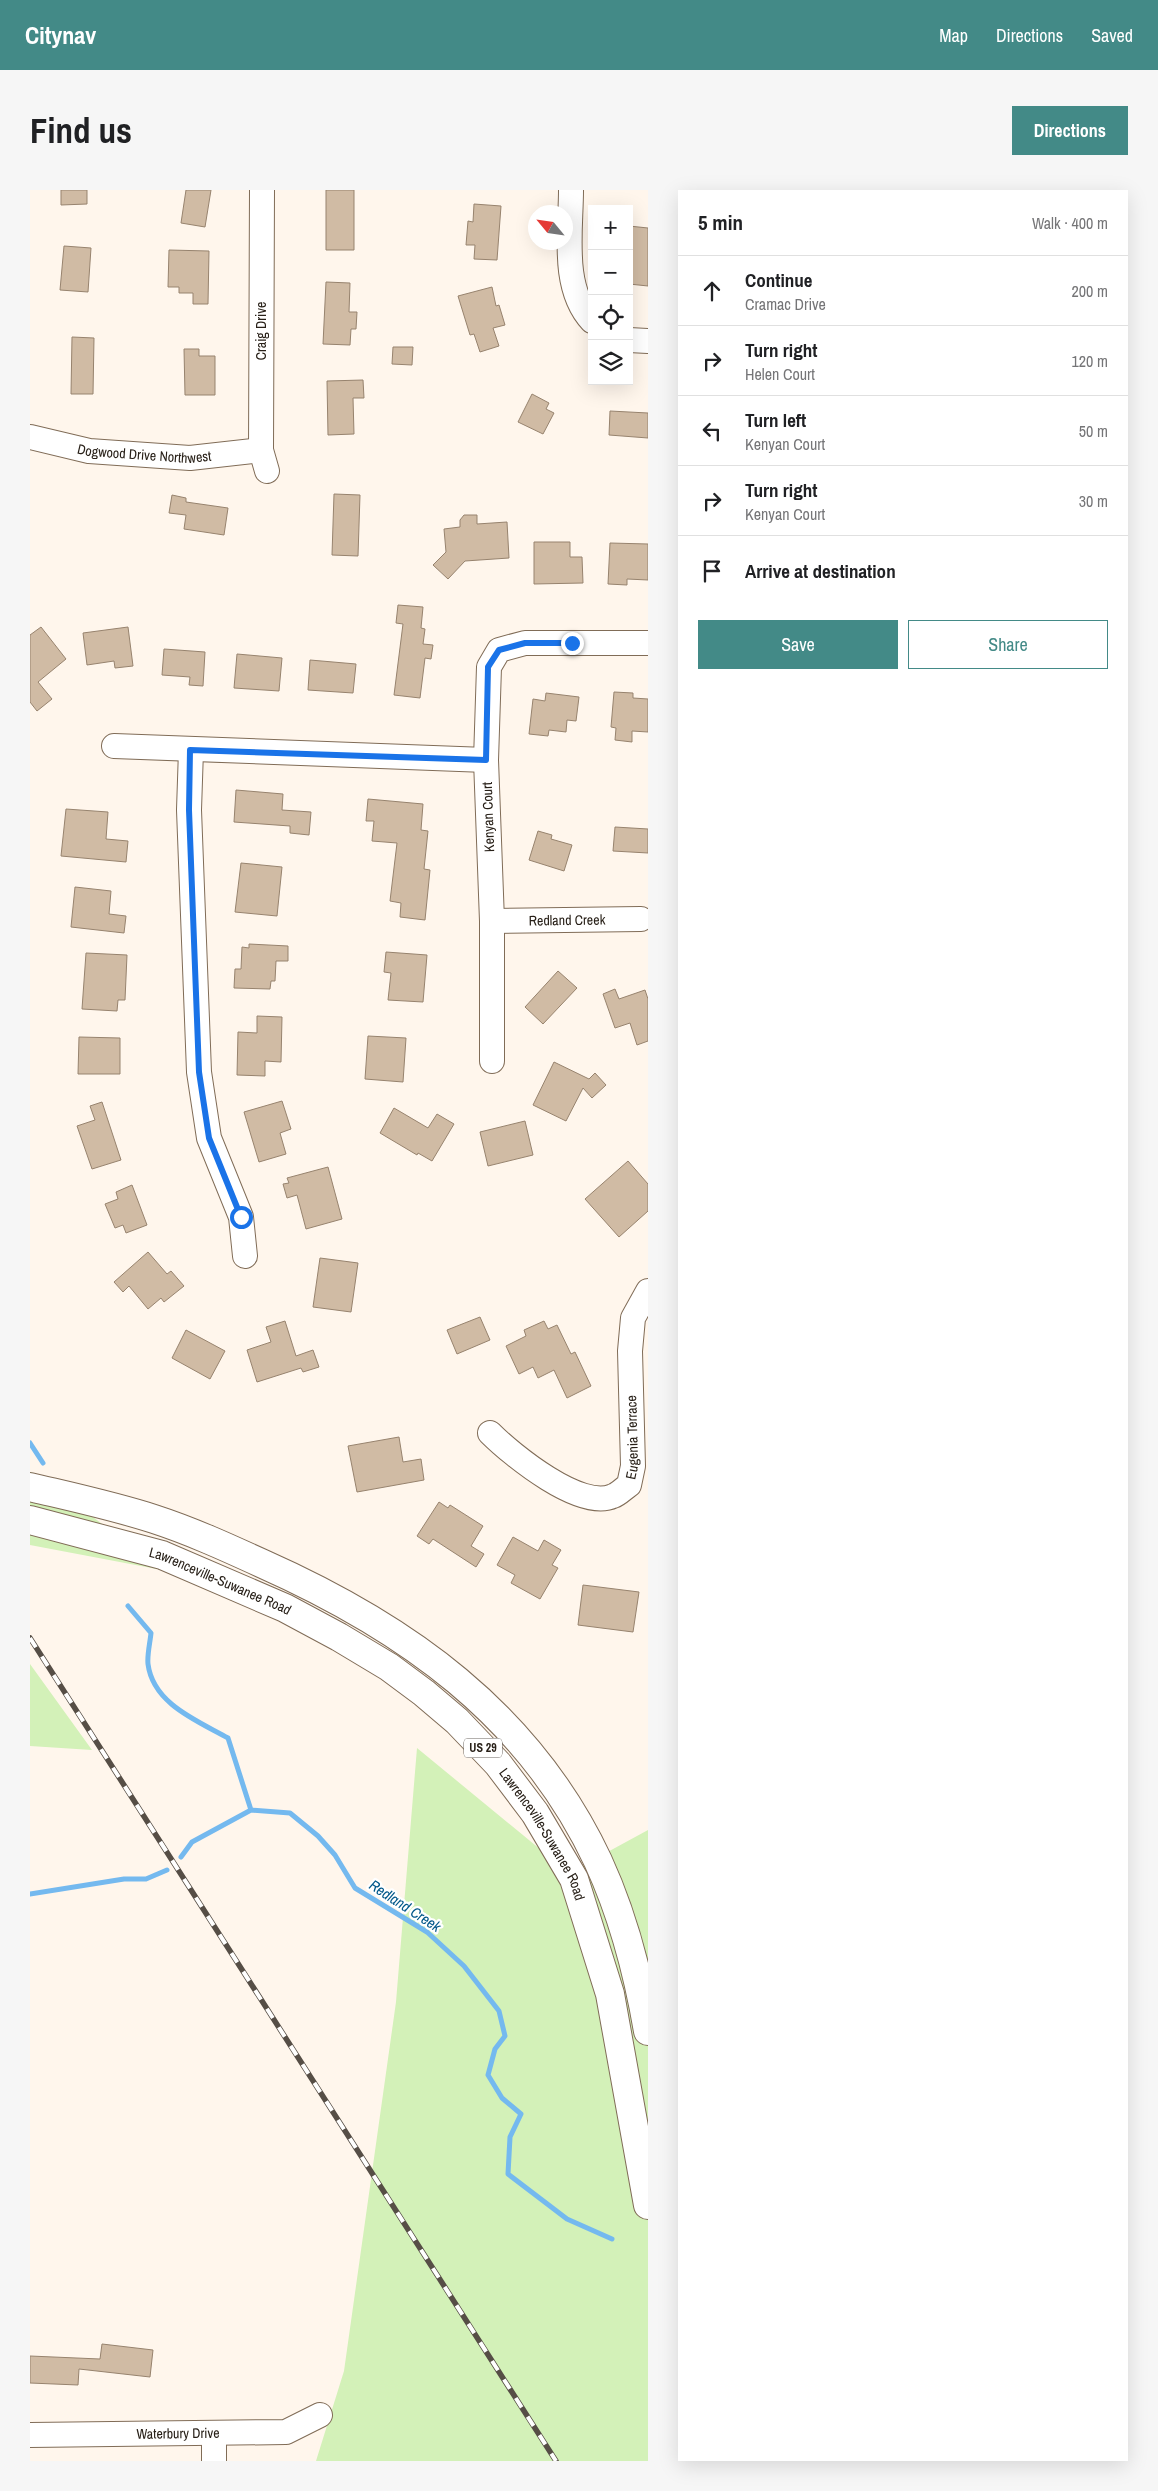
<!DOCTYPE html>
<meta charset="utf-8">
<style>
body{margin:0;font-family:"Archivo Narrow",sans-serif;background:#f6f6f6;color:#202124}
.controls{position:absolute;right:15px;top:15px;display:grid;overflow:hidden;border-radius:0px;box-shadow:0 5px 20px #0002}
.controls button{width:45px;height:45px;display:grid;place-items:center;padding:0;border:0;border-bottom:1px solid #e0e0e0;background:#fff;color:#202124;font:25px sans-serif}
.compass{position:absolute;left:498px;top:15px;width:45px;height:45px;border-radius:50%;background:#fff;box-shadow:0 5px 20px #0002;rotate:299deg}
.stop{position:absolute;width:15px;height:15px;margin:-11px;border:4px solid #1a73e8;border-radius:50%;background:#fff}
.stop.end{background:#1a73e8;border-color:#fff;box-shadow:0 1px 5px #0008}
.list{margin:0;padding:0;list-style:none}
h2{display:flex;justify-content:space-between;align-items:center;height:65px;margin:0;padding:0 20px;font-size:21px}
h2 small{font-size:16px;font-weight:400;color:#757577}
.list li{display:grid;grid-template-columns:32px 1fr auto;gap:15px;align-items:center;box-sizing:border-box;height:70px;padding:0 20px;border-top:1px solid #e0e0e0}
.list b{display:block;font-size:19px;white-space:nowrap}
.list p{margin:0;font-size:16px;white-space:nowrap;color:#757577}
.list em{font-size:16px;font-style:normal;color:#757577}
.actions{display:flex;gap:10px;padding:15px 20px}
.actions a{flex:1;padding:11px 0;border:1px solid #438a87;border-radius:0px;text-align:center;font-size:18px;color:#438a87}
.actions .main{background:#438a87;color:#fff}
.icon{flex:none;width:28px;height:28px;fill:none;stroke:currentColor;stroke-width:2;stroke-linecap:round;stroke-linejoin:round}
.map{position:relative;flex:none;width:618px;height:2271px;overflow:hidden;border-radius:0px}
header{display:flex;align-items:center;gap:30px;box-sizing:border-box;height:70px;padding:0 25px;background:#438a87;color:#fff}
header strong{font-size:24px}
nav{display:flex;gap:28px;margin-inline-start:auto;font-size:18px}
.intro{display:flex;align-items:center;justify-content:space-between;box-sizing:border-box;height:120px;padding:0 30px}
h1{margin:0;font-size:35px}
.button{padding:12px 22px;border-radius:0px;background:#438a87;color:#fff;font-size:18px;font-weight:700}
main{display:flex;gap:30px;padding:0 30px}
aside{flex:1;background:#fff;border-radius:0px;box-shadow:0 5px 20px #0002}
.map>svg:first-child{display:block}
</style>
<header>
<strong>Citynav</strong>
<nav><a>Map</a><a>Directions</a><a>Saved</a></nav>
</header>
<div class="intro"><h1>Find us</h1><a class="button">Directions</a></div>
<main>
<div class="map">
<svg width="618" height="2271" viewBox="0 0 618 2271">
<rect width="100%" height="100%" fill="#fff6ec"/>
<path fill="#d3f1b8" d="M 0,1282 L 7,1284 L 132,1380 L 0,1355 Z
M 0,1474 L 62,1560 L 0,1556 Z
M 387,1558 L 539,1683 L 618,1640 L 618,2271 L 286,2271 L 314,2181 L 366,1812 Z"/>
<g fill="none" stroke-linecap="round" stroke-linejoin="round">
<path stroke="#74b9ef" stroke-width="5" d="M 0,1253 L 13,1273
M 98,1416 L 121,1443 C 120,1453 117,1465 118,1474 C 123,1514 168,1531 198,1548 L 221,1620
M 221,1620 L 260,1623 L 288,1646 L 305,1665 L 325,1698 L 397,1742 L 434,1776 L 469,1821 L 475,1846 L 465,1859 L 458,1885 L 472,1908 L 491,1924 L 480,1947 L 478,1984 L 537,2029 L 582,2049
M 151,1667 L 162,1652 L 221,1620
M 0,1704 L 94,1689 L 116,1689 L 137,1680"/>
</g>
<path fill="#d0bba4" stroke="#97836e" d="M 31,0 L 57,0 L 57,14 L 31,15 Z
M 156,0 L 181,0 L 175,37 L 151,33 Z
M 296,0 L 324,0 L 324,60 L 296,60 Z
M 444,14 L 471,16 L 467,70 L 444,69 L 445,55 L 436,55 L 438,31 L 443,32 Z
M 599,36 L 618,38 L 618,96 L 599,94 Z
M 34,56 L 61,58 L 58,102 L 30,100 Z
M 139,60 L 179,61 L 178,114 L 163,114 L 163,103 L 149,103 L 149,97 L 138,97 Z
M 296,92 L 320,93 L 319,122 L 327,122 L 326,139 L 321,139 L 320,155 L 293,154 Z
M 462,97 L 466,116 L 469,115 L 475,135 L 463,138 L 469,156 L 450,162 L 444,144 L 440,145 L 428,106 Z
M 42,147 L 64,148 L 63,204 L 41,204 Z
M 363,157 L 383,157 L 382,175 L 362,174 Z
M 154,159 L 169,159 L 169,166 L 185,166 L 185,205 L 155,205 Z
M 333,190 L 334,208 L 323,208 L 324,244 L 298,245 L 297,191 Z
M 502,204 L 519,213 L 516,219 L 524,223 L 513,244 L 488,232 Z
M 580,221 L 618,223 L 618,248 L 579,245 Z
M 304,304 L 330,305 L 328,366 L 302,365 Z
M 142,305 L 156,308 L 156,312 L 198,318 L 194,345 L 154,339 L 156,325 L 139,323 Z
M 434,325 L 447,325 L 447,334 L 477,332 L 479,368 L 435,371 L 418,389 L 403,375 L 416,362 L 414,339 L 430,337 L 430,330 Z
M 504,352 L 540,352 L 540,367 L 552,367 L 553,393 L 504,394 Z
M 580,353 L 618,354 L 618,390 L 597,389 L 597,395 L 578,394 Z
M 368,415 L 393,417 L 391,438 L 395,439 L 393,454 L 403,455 L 401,469 L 395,468 L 390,508 L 364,505 L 373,434 L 366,433 Z
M 11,437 L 36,469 L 8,492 L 22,509 L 7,521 L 0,512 L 0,445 Z
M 98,437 L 103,476 L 85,478 L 84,471 L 57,475 L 53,443 Z
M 134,459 L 175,462 L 173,496 L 159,495 L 160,487 L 132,485 Z
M 207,464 L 252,468 L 249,501 L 204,498 Z
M 280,470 L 326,474 L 323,503 L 278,500 Z
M 584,502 L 603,503 L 603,508 L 618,509 L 618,542 L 602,541 L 602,552 L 585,550 L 586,538 L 581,537 Z
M 516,503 L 549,507 L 546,531 L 537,530 L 536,542 L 519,540 L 518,546 L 499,544 L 503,509 L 515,511 Z
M 206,600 L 253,604 L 252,620 L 281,622 L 279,645 L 260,643 L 260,636 L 204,632 Z
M 338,609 L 393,614 L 391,640 L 398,641 L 394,679 L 400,680 L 395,730 L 370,727 L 371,713 L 360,711 L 367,653 L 342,651 L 344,631 L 336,631 Z
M 36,619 L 78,622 L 76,649 L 98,651 L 96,672 L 31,666 Z
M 585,637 L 618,639 L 618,663 L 583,661 Z
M 508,641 L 522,645 L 521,649 L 542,655 L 534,681 L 499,670 Z
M 211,673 L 252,677 L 247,726 L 205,722 Z
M 45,697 L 81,701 L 79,724 L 96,726 L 94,743 L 41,737 Z
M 219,754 L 258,756 L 258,771 L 246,771 L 245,791 L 241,791 L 240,799 L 204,798 L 205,779 L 211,779 L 212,757 L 219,758 Z
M 356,762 L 397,765 L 393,812 L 358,810 L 361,783 L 354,782 Z
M 56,763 L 97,765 L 95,810 L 88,810 L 87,821 L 52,819 Z
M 528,781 L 547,798 L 513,834 L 495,817 Z
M 585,799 L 589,809 L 615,800 L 618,809 L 618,851 L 607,855 L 600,833 L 585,838 L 573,804 Z
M 227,826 L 252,827 L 251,872 L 235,871 L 235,886 L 207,885 L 208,842 L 227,843 Z
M 338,846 L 376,848 L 373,892 L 335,889 Z
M 49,847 L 90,848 L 90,884 L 48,884 Z
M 524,872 L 559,889 L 565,883 L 576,895 L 562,908 L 553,898 L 536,931 L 503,915 Z
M 252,911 L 261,939 L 250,943 L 256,964 L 229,972 L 214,922 Z
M 72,912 L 91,970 L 62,979 L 47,936 L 65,930 L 60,916 Z
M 364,918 L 398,938 L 407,924 L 424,934 L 402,971 L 388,963 L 387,965 L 350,943 Z
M 495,931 L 503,965 L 458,976 L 450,942 Z
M 598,971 L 618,994 L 618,1021 L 589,1047 L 555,1009 Z
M 298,977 L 312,1029 L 276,1039 L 267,1005 L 257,1008 L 253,994 L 259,993 L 257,988 Z
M 102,995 L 117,1035 L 96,1043 L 93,1035 L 85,1038 L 75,1014 L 88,1009 L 86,1002 Z
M 118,1062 L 137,1084 L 141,1081 L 154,1096 L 134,1112 L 131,1108 L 118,1119 L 99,1096 L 93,1102 L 84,1092 Z
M 290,1068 L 328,1073 L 321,1122 L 283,1117 Z
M 450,1127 L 460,1150 L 427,1164 L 417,1140 Z
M 255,1131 L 266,1166 L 283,1160 L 289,1177 L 273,1182 L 271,1178 L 227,1192 L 217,1160 L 241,1152 L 236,1137 Z
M 514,1131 L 518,1139 L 527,1135 L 541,1164 L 545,1162 L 561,1196 L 537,1208 L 524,1180 L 508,1188 L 503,1177 L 489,1184 L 476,1156 L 496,1146 L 494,1140 Z
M 156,1140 L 195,1161 L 180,1189 L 142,1168 Z
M 369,1247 L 373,1272 L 391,1269 L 394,1290 L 327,1302 L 318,1256 Z
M 409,1312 L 418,1318 L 420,1315 L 453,1336 L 441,1356 L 454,1364 L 446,1377 L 403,1349 L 399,1354 L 387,1346 Z
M 483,1347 L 508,1361 L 514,1350 L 531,1360 L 522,1375 L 528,1378 L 510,1409 L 481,1393 L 485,1385 L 467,1375 Z
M 553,1395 L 609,1402 L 603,1442 L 548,1435 Z
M 72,2154 L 123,2160 L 120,2187 L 49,2179 L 48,2195 L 0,2193 L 0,2166 L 70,2169 Z"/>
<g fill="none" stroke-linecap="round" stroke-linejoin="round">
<defs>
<g id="minor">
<path d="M 232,0 L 231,260 L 237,281"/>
<path d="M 541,0 C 541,41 531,98 562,131"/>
<path d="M 599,150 L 618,151"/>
<path id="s1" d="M 0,247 L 59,261 L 160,268 L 231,260"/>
<path d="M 84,556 L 456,570"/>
<path d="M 161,560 L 159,620 L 169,882 L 179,948 L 211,1027 L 215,1066"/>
<path id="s2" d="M 462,731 L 611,729"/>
<path d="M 462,871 L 462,731 L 456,570 L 459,477 L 469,460 L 495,453 L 618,453"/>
<path id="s3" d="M 460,1243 C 482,1265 551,1321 583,1306 C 589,1304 594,1298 599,1295 L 603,1276 L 600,1161 L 603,1128 L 618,1101"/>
<path id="s4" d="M 0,2245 L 256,2242 L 290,2225"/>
<path d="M 184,2271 L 184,2244"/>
</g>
<g id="major">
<path d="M 0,1297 C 42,1307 84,1316 124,1329 C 161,1341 196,1357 231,1373 C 375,1437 499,1524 568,1671 C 593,1725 608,1783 618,1841"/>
<path id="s5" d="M 0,1330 L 132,1365 L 255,1418 L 309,1447 L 359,1477 L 394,1503 L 427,1531 L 468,1574 L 505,1623 L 544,1689 L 580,1804 L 618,2015"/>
</g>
</defs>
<use href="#minor" stroke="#806c57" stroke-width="26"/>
<use href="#major" stroke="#806c57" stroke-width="30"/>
<use href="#minor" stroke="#fff" stroke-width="24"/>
<use href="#major" stroke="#fff" stroke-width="28"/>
<defs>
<path id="rail" d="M 0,1448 L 526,2271"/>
</defs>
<use href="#rail" stroke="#564e46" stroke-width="5.5"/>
<use href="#rail" stroke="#fff" stroke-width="4" stroke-dasharray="11" stroke-linecap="butt"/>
</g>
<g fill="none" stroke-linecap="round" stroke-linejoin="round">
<path stroke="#1a73e8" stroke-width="6" d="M 211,1027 L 179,948 L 169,882 L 159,620 L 160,560 L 456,570 L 458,477 L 469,460 L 495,453 L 542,453"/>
</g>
<g text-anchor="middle" stroke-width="4.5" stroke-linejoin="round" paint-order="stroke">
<rect fill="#fff" stroke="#68635d" stroke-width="1" x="434" y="1548.5" width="38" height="19" rx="4"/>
<g font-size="12" font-weight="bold" fill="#282018">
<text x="453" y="1562">US 29</text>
</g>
<g font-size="14" fill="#282018" stroke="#fff">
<text transform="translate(231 141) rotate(-90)" y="5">Craig Drive</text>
<text dy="5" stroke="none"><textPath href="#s1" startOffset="116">Dogwood Drive Northwest</textPath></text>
<text transform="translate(458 627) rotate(-92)" y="5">Kenyan Court</text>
<text dy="5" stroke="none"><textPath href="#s2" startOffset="75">Redland Creek</textPath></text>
<text dy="5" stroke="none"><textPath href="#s3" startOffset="211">Eugenia Terrace</textPath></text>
<text dy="5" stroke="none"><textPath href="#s5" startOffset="200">Lawrenceville-Suwanee Road</textPath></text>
<text dy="5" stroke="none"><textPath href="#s5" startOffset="620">Lawrenceville-Suwanee Road</textPath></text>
<text dy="5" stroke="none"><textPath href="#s4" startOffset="148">Waterbury Drive</textPath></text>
</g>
<g font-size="15" font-style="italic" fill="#005789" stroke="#fff">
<text transform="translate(375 1716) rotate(33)" y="5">Redland Creek</text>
</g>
</g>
</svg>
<div class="controls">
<button>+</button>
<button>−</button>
<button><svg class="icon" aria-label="locate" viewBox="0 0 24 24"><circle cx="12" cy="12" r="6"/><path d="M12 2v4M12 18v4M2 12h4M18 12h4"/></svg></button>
<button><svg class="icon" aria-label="layers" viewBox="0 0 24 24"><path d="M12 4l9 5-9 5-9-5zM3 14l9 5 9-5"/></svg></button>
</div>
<svg class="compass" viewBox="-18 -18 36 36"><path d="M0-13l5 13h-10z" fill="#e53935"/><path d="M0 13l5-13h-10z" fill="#757577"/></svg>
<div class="stop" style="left:211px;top:1027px"></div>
<div class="stop end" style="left:542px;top:453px"></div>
</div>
<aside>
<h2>5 min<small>Walk · 400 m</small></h2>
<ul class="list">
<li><svg class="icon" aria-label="ahead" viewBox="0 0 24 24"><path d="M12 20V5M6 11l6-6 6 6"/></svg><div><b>Continue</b><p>Cramac Drive</p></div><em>200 m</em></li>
<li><svg class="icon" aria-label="right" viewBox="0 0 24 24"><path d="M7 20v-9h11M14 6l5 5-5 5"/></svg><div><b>Turn right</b><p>Helen Court</p></div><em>120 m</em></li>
<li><svg class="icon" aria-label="left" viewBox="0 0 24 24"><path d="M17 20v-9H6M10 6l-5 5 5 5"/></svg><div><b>Turn left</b><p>Kenyan Court</p></div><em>50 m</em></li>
<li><svg class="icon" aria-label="right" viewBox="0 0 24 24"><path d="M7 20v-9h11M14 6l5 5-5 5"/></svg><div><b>Turn right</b><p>Kenyan Court</p></div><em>30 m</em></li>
<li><svg class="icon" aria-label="arrive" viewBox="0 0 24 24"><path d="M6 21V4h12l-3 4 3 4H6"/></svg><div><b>Arrive at destination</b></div></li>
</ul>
<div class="actions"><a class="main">Save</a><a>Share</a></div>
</aside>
</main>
